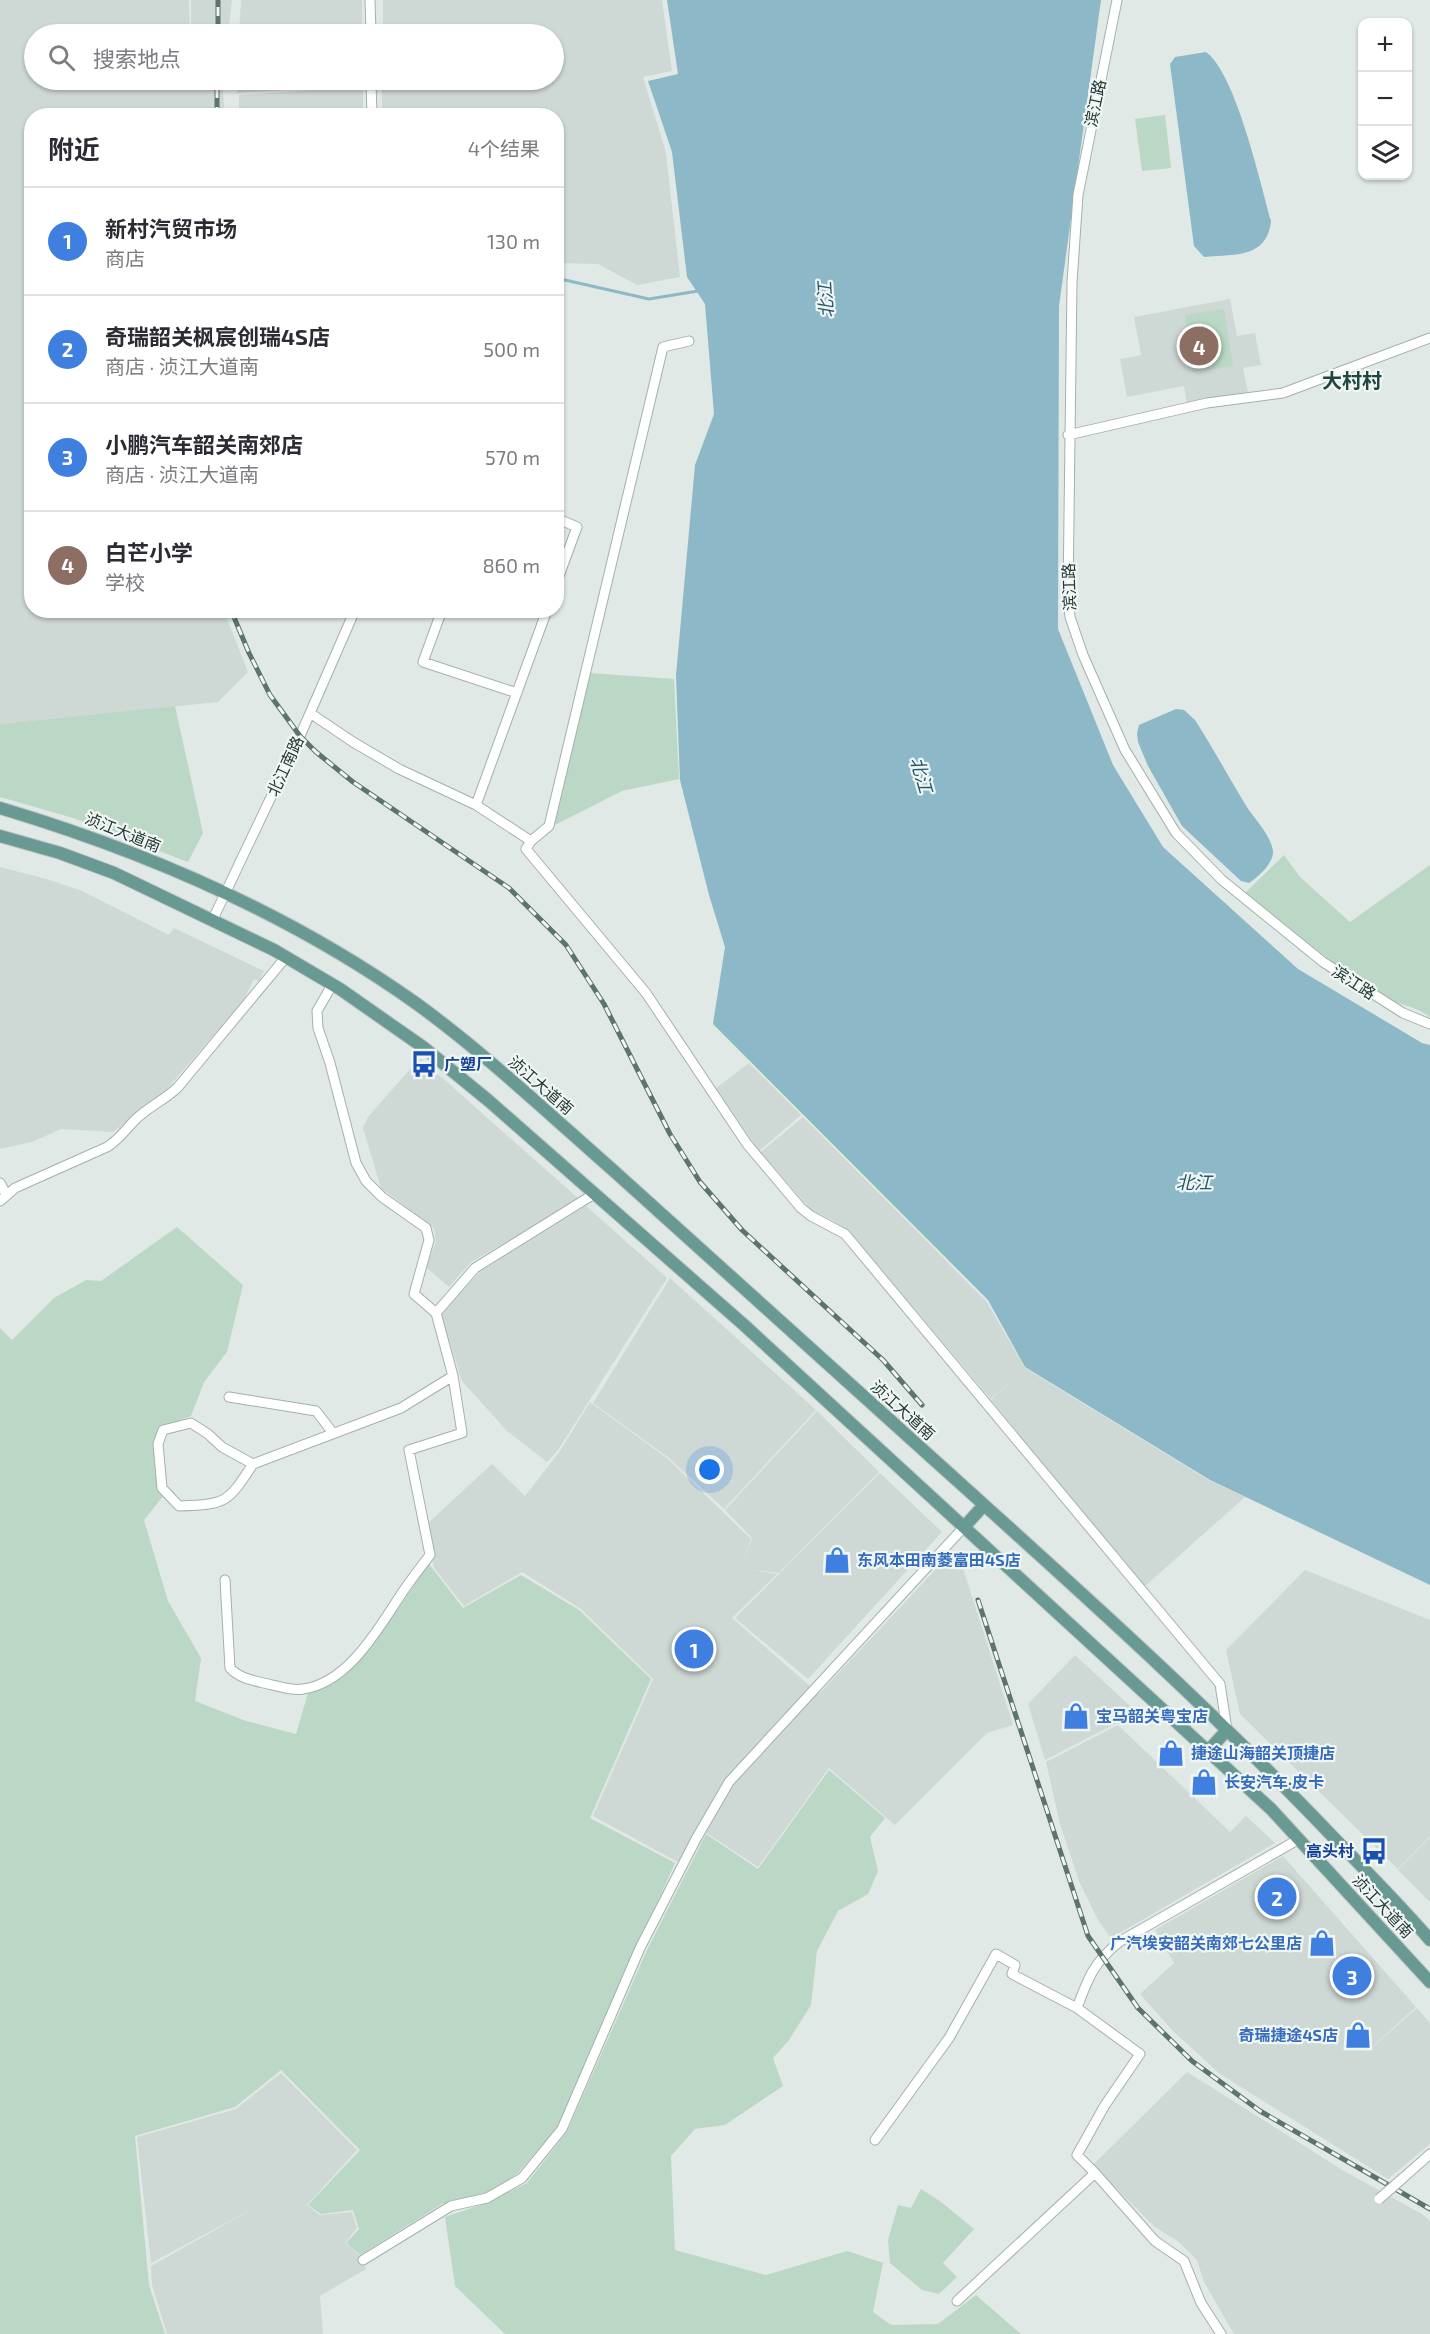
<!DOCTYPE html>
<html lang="zh">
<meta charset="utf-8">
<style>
body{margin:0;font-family:"Exo 2","Noto Sans SC",sans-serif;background:#f7f7f7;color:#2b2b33}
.controls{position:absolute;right:18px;top:18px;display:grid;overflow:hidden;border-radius:12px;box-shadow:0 2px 4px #0004}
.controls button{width:54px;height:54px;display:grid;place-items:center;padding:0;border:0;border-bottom:2px solid #e1e1e2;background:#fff;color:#2b2b33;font:30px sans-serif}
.you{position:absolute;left:710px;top:1470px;width:21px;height:21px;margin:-15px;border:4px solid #fff;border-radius:50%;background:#1a73e8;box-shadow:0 0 0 9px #1a73e833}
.badge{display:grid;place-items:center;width:39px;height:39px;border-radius:50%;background:#0b8043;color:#fff;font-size:20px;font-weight:700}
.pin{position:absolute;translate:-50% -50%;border:3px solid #fff;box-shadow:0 2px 6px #0006}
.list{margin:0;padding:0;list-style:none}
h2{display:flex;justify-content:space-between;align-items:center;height:78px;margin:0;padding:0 24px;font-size:26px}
h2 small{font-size:20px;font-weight:400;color:#7c7c81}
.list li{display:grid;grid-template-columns:39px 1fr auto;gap:18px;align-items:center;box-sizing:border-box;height:108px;padding:0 24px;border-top:2px solid #e1e1e2}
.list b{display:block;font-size:22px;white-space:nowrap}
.list p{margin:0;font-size:20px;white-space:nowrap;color:#7c7c81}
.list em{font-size:20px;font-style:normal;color:#7c7c81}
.icon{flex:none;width:33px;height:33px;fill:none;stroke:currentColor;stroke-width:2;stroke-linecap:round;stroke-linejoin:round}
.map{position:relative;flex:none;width:1430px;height:2334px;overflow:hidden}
.search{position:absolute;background:#fff;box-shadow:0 2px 4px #0004;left:24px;top:24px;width:540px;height:66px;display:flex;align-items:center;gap:15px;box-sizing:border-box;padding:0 21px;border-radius:33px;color:#7c7c81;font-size:22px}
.panel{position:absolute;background:#fff;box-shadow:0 2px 4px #0004;left:24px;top:108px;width:540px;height:510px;border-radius:24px}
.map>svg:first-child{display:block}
</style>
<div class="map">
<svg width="1430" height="2334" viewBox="0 0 1430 2334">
<rect width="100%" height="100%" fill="#e0e9e6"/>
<path fill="#ced8d5" d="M 0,0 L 189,0 L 190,34 L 34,34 L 34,80 L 191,80 L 192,84 L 192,80 L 223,80 L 224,115 L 32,116 L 32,610 L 224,611 L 248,672 L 218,702 L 0,724 Z
M 191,0 L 232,0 L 228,34 L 191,34 Z
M 241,0 L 362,0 L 362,32 L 239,34 Z
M 383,0 L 662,0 L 672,71 L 643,77 L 666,153 L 680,277 L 637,285 L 598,264 L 557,263 L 556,116 L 382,115 L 382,80 L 554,80 L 554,34 L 383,34 Z
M 238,80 L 363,80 L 363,85 L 237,93 Z
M 363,87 L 363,115 L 239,115 L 239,95 Z
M 1230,299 L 1237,336 L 1255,333 L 1261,365 L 1243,368 L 1248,392 L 1187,404 L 1184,386 L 1127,397 L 1120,359 L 1141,355 L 1134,317 Z
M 0,867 L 50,880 L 82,891 L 169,935 L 174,928 L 264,971 L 259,981 L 254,979 L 243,1001 L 160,1097 L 113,1132 L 61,1129 L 32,1142 L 0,1149 Z
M 420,1058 L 580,1200 L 471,1262 L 449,1287 L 426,1267 L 436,1242 L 434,1228 L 381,1188 L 363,1128 L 368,1117 Z
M 749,1063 L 801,1115 L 759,1151 L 716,1088 Z
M 803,1117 L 986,1301 L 1025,1368 L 1210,1481 L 1245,1497 L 1145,1586 L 991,1400 L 1019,1373 L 991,1399 L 850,1232 L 832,1220 L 811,1210 L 761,1152 Z
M 586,1206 L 667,1278 L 558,1450 L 547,1462 L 507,1431 L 462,1381 L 441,1314 L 481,1271 Z
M 670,1278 L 816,1410 L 724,1509 L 669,1458 L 593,1403 Z
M 590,1402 L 668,1459 L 751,1539 L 741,1570 L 752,1538 L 725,1510 L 817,1411 L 879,1472 L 779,1573 L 752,1570 L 777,1574 L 732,1618 L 819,1694 L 951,1553 L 961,1562 L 1013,1725 L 987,1733 L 895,1825 L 829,1768 L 758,1867 L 705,1832 L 685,1866 L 593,1816 L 653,1679 L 581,1609 L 522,1572 L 464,1606 L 434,1568 L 426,1525 L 492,1464 L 525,1496 L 560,1451 Z
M 880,1473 L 942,1532 L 808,1679 L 735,1618 Z
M 1305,1570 L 1430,1620 L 1430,1836 L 1398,1869 L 1240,1714 L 1226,1650 Z
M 1075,1655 L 1131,1707 L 1117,1723 L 1045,1760 L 1028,1704 Z
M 1118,1725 L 1230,1832 L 1246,1816 L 1275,1843 L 1111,1938 L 1098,1920 L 1079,1881 L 1060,1824 L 1046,1762 Z
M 1430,1837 L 1430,1902 L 1398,1870 Z
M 1283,1856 L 1416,2007 L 1352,2065 L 1417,2008 L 1430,2023 L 1430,2144 L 1388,2179 L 1220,2074 L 1173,2031 L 1140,1994 L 1174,1963 L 1155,1930 Z
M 1187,2072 L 1344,2171 L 1422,2214 L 1430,2221 L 1430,2334 L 1234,2334 L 1204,2282 L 1197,2260 L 1179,2242 L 1155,2227 L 1093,2165 Z
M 281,2073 L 357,2150 L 307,2205 L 320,2215 L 352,2212 L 357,2228 L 345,2243 L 359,2255 L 366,2269 L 320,2296 L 323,2334 L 167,2334 L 152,2285 L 151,2266 L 258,2206 L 151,2263 L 137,2137 L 236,2109 Z"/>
<path fill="#bbd8c6" d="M 1165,115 L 1171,168 L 1142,171 L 1135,119 Z
M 1224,309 L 1233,366 L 1193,372 L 1185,315 Z
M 590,673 L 674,679 L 679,779 L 622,791 L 551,827 Z
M 175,706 L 203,833 L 188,862 L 73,818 L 0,797 L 0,724 Z
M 1284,855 L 1300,877 L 1350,922 L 1430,865 L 1430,1017 C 1415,1006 1405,1007 1392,1000 C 1339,971 1292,930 1245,893 Z
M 177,1227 L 243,1285 L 227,1352 L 204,1382 L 191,1416 L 161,1427 L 164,1495 L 144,1520 L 168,1601 L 201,1658 L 195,1701 L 246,1721 L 296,1734 L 308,1693 L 343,1677 L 372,1647 L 429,1564 L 463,1608 L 521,1575 L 579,1610 L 651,1679 L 590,1818 L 675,1863 L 559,2125 L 517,2174 L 484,2195 L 442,2204 L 360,2255 L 346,2243 L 359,2229 L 353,2210 L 321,2214 L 308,2205 L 360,2150 L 281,2070 L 235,2107 L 135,2136 L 149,2285 L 165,2334 L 0,2334 L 0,1328 L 12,1340 L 54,1298 L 86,1280 L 101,1281 Z
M 829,1770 L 885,1818 L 870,1837 L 878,1871 L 868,1894 L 838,1911 L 817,1951 L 811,2005 L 789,2040 L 773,2058 L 783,2086 L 725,2125 L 695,2129 L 671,2156 L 675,2250 L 766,2275 L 847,2251 L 883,2263 L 873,2312 L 891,2325 L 938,2324 L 976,2295 L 1021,2334 L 505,2334 L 455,2286 L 445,2217 L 486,2203 L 527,2183 L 567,2132 L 647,1950 L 706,1834 L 758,1869 Z
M 921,2189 L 940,2201 L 974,2229 L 943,2263 L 957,2277 L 939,2294 L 922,2290 L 890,2263 L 888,2240 L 898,2205 L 911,2208 Z"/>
<path fill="#8db8c8" d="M 667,0 L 1101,0 L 1059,306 L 1058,629 L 1113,765 L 1163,847 L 1298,969 L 1422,1043 L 1430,1045 L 1430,1585 L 1210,1480 L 1025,1367 L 988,1300 L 713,1024 L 725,947 L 709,895 L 680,780 L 676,675 L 695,465 L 714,414 L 705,304 L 687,277 L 672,152 L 648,81 L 678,74 Z
M 1206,52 C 1236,74 1260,182 1271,221 C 1267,259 1234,254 1204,257 L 1194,246 L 1170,64 L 1175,57 Z
M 1176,709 L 1184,710 L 1195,720 C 1213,748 1228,776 1245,804 C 1254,819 1270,833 1273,851 C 1274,863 1258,877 1249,883 L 1241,881 L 1182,826 L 1148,766 L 1138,742 L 1137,733 L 1139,725 Z"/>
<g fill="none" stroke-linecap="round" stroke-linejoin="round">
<path stroke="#8db8c8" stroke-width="3" d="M 556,278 L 649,299 L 698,291"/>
<defs>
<path id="minor" d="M 370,0 L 371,34
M 1117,0 L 1078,195 L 1072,282 L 1068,596 L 1070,617 L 1083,655 L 1125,750 L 1176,833 L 1222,880 L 1323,962 L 1403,1013 L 1430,1024
M 371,80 L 372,116
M 1068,435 L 1207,403 L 1283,393 L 1430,338
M 556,518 L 577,527 L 556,584
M 442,610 L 423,662 L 517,693
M 310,713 L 353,742 L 399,769 L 476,805 L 531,841 L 526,849 L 646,993 L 747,1144 L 801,1208 L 811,1216 L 845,1234 L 1220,1684 L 1227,1730
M 476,805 L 547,610
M 531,841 L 549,826 L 663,347 L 689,341
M 213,919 L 300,736 L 355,610
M 332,985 L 317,1011 L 318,1028 L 330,1063 L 356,1163 L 366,1181 L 382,1197 L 426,1228 L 429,1240 L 414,1294 L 436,1313
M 0,1183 L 6,1194
M 0,1201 L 15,1188 L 107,1147 C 119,1140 126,1129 135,1120 C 148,1107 165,1100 178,1087 L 286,957
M 229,1397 L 316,1411 L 333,1433
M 253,1464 C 227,1504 226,1504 179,1506 L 162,1488 L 158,1444 L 163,1430 L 191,1423 L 208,1434 L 222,1447 L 253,1464 L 401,1408 L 453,1376
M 225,1580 L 230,1668 C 241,1680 257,1681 272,1685 C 282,1687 293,1691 303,1689 C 348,1683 378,1629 400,1596 C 409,1582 420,1568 430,1555 L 409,1450 L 462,1433 L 453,1376 L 436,1313 L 475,1268 L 594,1194
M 1077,2008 C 1088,1978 1094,1962 1119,1942 L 1299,1839
M 875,2140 L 949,2038 L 996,1954 L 1015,1965 L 1012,1974 L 1077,2008 L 1140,2054 L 1105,2105 L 1077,2155 L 1095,2173
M 1403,2178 L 1430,2154
M 363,2260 L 451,2206 L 487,2198 L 522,2178 L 562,2129 L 640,1948 L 696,1839 L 729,1782 L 964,1527
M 957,2301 L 1095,2173 L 1155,2241 L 1184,2261 L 1201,2303 L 1221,2334"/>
<path id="major" d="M 0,808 C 147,852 292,915 417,1004 C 487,1055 550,1115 615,1172 C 713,1261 812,1350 911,1439 C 1055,1569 1201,1698 1335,1839 C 1367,1872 1400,1905 1430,1940
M 0,836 L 60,853 L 114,873 L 274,950 L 340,989 L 423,1047 L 489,1101 L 744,1325 L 1271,1809 L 1430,1982
M 964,1527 L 984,1505
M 1208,1751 L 1227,1730"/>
</defs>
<use href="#minor" stroke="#a4b0ad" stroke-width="11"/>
<use href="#major" stroke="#bdc3c2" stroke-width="14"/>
<use href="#minor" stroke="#fff" stroke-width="9"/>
<use href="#major" stroke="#699993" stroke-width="12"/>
<defs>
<path id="rail" d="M 218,34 L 218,0
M 217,116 L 217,80
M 231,610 L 249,653 L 270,695 L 300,736 L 316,752 L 353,782 L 509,888 L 566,945 L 604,1004 L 670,1134 L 700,1182 L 742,1230 L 883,1360 L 922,1405
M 978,1600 L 1088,1936 L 1138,2008 L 1192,2061 L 1260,2111 L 1430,2209"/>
</defs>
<use href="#rail" stroke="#5d736f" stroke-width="5"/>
<use href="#rail" stroke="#f0f6f3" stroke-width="3" stroke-dasharray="9" stroke-linecap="butt"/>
<defs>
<path id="minor-bridge" d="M 1379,2199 L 1403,2178"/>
</defs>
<use href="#minor-bridge" stroke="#a4b0ad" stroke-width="11" stroke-linecap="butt"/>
<use href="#minor-bridge" stroke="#fff" stroke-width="9"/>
</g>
<defs>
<symbol id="bus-bare" viewBox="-9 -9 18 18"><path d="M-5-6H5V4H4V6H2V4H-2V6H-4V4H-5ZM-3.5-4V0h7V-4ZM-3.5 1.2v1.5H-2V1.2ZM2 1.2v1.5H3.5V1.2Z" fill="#1a4fb4" stroke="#f0f6f3" stroke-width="2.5" paint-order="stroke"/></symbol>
<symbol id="shop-bare" viewBox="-9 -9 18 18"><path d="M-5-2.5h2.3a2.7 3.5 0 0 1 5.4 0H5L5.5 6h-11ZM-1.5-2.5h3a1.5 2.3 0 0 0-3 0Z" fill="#3f7fe0" stroke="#f0f6f3" stroke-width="2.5" paint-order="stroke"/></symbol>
</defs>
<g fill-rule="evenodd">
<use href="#bus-bare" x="405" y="1045" width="38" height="38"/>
<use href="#shop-bare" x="818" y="1541" width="38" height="38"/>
<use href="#shop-bare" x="1057" y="1697" width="38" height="38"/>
<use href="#shop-bare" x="1152" y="1734" width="38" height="38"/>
<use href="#shop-bare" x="1185" y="1763" width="38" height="38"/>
<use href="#bus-bare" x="1355" y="1832" width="38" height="38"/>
<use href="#shop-bare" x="1303" y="1924" width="38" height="38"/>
<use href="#shop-bare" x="1339" y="2016" width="38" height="38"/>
</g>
<g text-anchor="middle" stroke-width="4.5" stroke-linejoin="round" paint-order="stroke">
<g font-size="16" fill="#233734" stroke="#f0f6f3">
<text transform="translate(1095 103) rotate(-78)" y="6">滨江路</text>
<text transform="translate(1069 587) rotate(-92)" y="6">滨江路</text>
<text transform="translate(285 766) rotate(-65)" y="6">北江南路</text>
<text transform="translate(123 832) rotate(22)" y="6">浈江大道南</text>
<text transform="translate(1354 982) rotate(33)" y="6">滨江路</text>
<text transform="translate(541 1085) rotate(41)" y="6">浈江大道南</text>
<text transform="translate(903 1410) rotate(42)" y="6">浈江大道南</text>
<text transform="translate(1383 1906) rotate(47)" y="6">浈江大道南</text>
</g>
<g font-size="16" font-weight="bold" fill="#164399" stroke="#f0f6f3" text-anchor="start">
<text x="444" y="1070">广塑厂</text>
<text x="1354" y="1857" text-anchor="end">高头村</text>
</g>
<g font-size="16" font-weight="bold" fill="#366cbe" stroke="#f0f6f3" text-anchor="start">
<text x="857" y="1566">东风本田南菱富田4S店</text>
<text x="1096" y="1722">宝马韶关粤宝店</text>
<text x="1191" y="1759">捷途山海韶关顶捷店</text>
<text x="1224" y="1788">长安汽车·皮卡</text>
<text x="1302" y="1949" text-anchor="end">广汽埃安韶关南郊七公里店</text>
<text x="1338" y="2041" text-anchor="end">奇瑞捷途4S店</text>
</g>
<g font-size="18" font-style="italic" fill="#24576b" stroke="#f0f6f3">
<text transform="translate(826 300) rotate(-94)" y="6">北江</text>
<text transform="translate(921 775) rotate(74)" y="6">北江</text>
<text x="1194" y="1189">北江</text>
</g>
<g font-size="20" font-weight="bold" fill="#214642" stroke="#f0f6f3">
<text x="1352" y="388">大村村</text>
</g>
</g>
</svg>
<div class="controls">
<button>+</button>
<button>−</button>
<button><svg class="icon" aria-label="layers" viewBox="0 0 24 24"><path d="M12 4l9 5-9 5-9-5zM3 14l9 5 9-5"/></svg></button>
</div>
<div class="you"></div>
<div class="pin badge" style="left:694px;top:1649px;background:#3f7fe0">1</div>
<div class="pin badge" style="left:1277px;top:1897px;background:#3f7fe0">2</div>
<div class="pin badge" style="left:1352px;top:1976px;background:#3f7fe0">3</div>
<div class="pin badge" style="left:1199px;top:346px;background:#8d6e63">4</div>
<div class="search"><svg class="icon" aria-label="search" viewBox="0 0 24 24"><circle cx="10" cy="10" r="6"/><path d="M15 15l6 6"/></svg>搜索地点</div>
<section class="panel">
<h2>附近<small>4个结果</small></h2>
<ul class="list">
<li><span class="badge" style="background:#3f7fe0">1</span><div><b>新村汽贸市场</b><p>商店</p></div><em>130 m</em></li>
<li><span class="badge" style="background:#3f7fe0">2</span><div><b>奇瑞韶关枫宸创瑞4S店</b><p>商店 · 浈江大道南</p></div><em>500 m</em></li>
<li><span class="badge" style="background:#3f7fe0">3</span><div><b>小鹏汽车韶关南郊店</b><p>商店 · 浈江大道南</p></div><em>570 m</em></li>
<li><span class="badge" style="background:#8d6e63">4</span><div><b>白芒小学</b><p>学校</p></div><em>860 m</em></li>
</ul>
</section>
</div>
